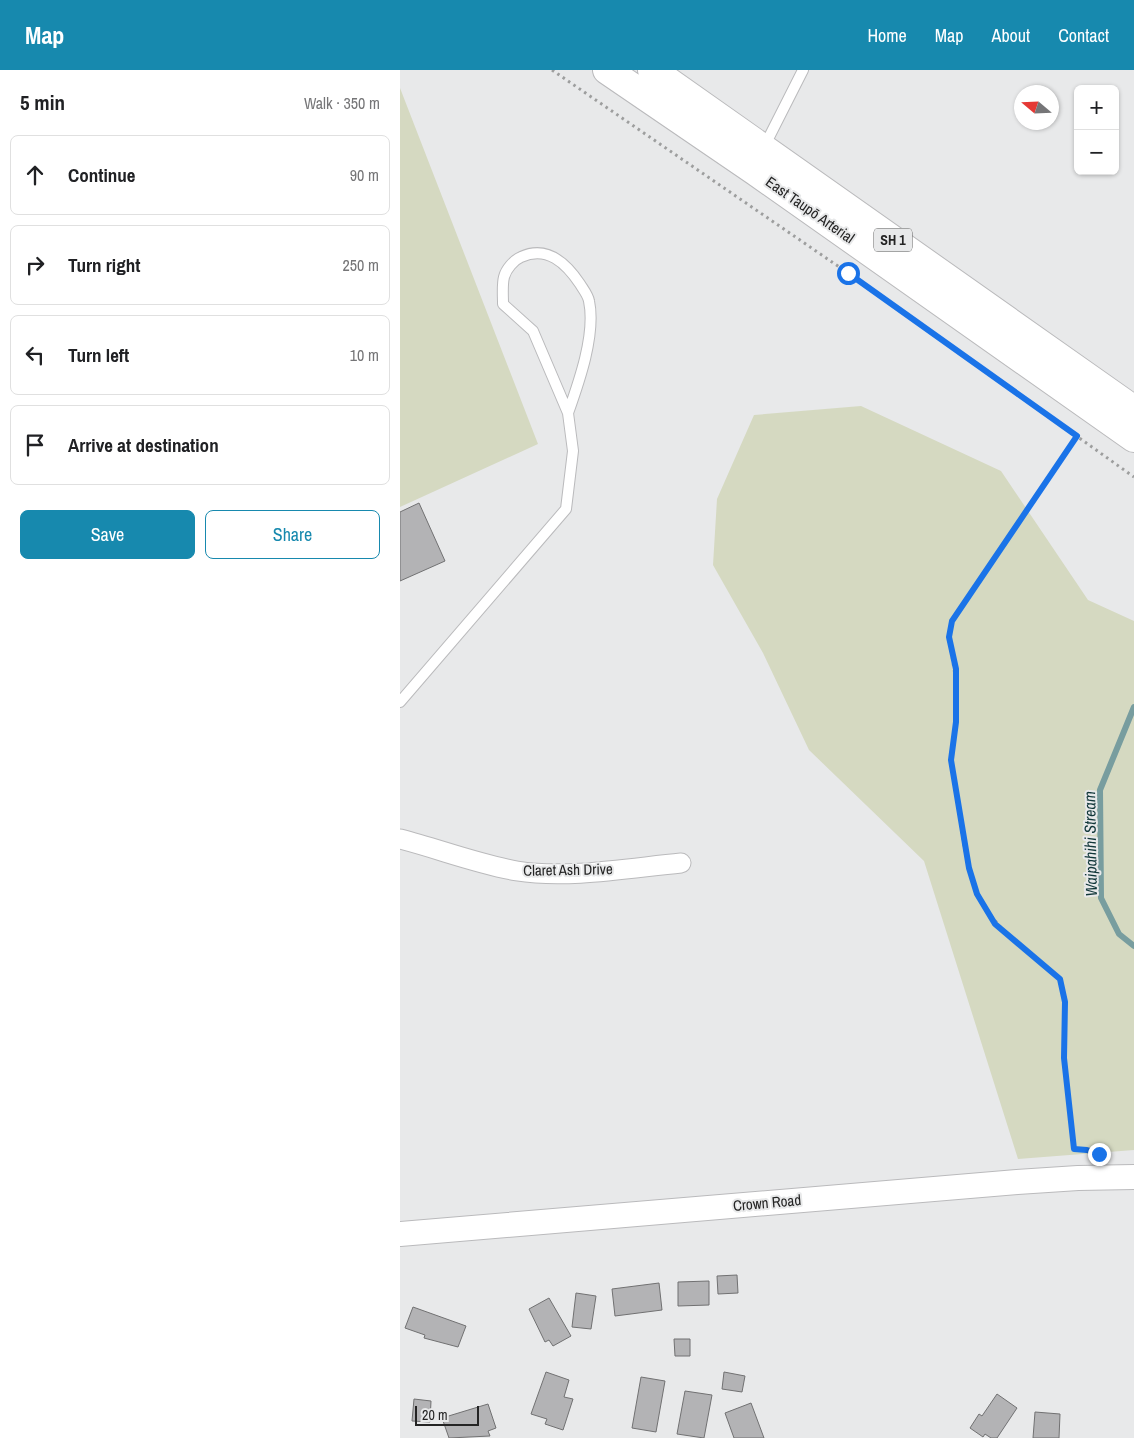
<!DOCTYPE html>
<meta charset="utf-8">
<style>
body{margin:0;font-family:"Archivo Narrow",sans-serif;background:#f6f6f6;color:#202124}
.controls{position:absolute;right:15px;top:15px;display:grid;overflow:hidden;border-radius:8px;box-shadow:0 1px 4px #0004}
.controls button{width:45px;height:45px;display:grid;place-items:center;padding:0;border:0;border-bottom:1px solid #e0e0e0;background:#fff;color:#202124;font:25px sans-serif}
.compass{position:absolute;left:614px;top:15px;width:45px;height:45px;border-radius:50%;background:#fff;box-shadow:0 1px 4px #0004;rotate:289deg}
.scale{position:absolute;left:15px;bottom:12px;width:64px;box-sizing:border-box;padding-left:5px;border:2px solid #242424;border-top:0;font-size:14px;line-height:18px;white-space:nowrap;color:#242424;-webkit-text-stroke:4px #e8e9ea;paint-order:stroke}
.stop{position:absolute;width:15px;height:15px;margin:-11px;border:4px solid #1a73e8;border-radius:50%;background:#fff}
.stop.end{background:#1a73e8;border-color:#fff;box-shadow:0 1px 5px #0008}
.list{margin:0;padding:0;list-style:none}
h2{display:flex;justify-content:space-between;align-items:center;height:65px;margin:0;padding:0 20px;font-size:21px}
h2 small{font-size:16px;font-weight:400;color:#757577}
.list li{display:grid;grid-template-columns:32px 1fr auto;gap:15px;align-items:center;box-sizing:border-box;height:80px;margin:0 10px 10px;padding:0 10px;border:1px solid #e0e0e0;border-radius:8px}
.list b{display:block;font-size:19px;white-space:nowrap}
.list em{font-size:16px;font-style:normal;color:#757577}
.actions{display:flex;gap:10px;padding:15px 20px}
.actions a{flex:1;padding:11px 0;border:1px solid #1789ae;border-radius:8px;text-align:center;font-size:18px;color:#1789ae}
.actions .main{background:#1789ae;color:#fff}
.icon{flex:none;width:28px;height:28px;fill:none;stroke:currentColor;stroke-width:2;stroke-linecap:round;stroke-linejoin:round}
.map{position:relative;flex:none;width:734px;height:1368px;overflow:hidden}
header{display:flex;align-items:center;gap:30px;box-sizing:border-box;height:70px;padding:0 25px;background:#1789ae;color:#fff}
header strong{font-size:24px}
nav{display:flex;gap:28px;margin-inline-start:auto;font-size:18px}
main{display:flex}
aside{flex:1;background:#fff}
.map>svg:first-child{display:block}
</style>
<header>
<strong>Map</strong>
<nav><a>Home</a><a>Map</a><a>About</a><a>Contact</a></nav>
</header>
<main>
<aside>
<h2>5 min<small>Walk · 350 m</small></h2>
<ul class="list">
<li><svg class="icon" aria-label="ahead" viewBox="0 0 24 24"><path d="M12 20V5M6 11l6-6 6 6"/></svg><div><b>Continue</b></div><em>90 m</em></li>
<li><svg class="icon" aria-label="right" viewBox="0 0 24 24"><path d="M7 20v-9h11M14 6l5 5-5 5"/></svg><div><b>Turn right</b></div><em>250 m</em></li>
<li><svg class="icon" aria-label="left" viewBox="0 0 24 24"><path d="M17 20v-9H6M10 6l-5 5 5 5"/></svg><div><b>Turn left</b></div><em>10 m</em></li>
<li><svg class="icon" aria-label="arrive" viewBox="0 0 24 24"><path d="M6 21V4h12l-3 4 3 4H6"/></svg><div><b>Arrive at destination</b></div></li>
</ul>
<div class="actions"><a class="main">Save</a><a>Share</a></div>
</aside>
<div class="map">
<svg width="734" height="1368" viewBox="0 0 734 1368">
<rect width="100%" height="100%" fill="#e8e9ea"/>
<path fill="#d5d9c1" d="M 0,18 L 138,374 L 0,437 Z
M 461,336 L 601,401 L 688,530 L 734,551 L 734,1080 L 618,1089 L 524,791 L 409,680 L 363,583 L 313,495 L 317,429 L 354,345 Z"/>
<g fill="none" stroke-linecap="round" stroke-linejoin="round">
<path stroke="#789d9f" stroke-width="6" d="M 734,637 L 700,720 L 701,828 L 719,864 L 734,876"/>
</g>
<path fill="#b3b3b5" stroke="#717172" d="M 19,433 L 45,491 L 0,511 L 0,442 Z
M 337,1205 L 338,1223 L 318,1224 L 317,1206 Z
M 309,1211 L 309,1235 L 278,1236 L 278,1212 Z
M 259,1213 L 262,1240 L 215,1246 L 212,1219 Z
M 176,1223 L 196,1226 L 191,1259 L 172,1257 Z
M 149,1228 L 171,1266 L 153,1276 L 149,1270 L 145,1272 L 129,1239 Z
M 13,1237 L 66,1256 L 58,1277 L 24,1268 L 25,1265 L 5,1258 Z
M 274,1269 L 290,1269 L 290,1286 L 275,1286 Z
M 146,1302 L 169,1310 L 164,1327 L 173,1329 L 163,1360 L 145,1354 L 147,1349 L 131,1344 Z
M 324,1302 L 345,1306 L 342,1322 L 322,1319 Z
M 241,1307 L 265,1311 L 256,1362 L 232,1358 Z
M 285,1321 L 312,1325 L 304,1368 L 277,1364 Z
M 597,1324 L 617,1338 L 597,1368 L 591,1368 L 585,1364 L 583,1367 L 570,1358 L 579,1344 L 582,1346 Z
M 14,1329 L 31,1331 L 30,1352 L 12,1351 Z
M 351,1333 L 364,1368 L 334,1368 L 325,1343 Z
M 88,1334 L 96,1358 L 88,1361 L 90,1366 L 49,1368 L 42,1348 Z
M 635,1342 L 660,1344 L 659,1368 L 633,1368 Z"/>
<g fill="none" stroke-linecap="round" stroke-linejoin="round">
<defs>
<path id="service" d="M 364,77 L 403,0
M 0,632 L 166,439 L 173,381 L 168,343 L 133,261 L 103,234 C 103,225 102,215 104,207 C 106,199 114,190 121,187 C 147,175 166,193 180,214 C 183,219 188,225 189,231 C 196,264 179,312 168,343"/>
<path id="minor" d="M 0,769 C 39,779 77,794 117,801 C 168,809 229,798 281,793"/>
<path id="tertiary" d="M 0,1164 L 617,1112 L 678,1108 L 734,1107"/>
<path id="trunk" d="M 207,0 L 355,101 L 734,368
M 252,0 L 734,340"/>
</defs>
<use href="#service" stroke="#bababc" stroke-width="12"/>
<use href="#minor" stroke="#bababc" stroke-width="21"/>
<use href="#tertiary" stroke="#bababc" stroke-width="26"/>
<use href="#trunk" stroke="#bababc" stroke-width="30"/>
<path stroke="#9d9e9e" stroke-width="3" stroke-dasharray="2.5 4" stroke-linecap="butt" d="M 152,0 L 448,203 L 734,407
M 677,366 L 552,551 L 549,567 L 556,612 L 556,661 L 553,670 L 551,690 L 564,777 L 577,824 L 586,840 L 609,867 L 660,909 L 665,932 L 664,988 L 673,1079 L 687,1079 L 700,1084"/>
<use href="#service" stroke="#fff" stroke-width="10"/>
<use href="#minor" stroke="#fff" stroke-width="19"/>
<use href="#tertiary" stroke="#fff" stroke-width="24"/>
<use href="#trunk" stroke="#fff" stroke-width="28"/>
</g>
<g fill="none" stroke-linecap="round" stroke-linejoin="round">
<path stroke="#1a73e8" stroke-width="6" d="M 448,203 L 677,366 L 552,551 L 549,567 L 556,599 L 556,652 L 551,690 L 569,798 L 577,824 L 595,854 L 660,909 L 665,932 L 664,988 L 674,1079 L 687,1080 L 699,1084"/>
</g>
<g text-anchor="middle" stroke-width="4" stroke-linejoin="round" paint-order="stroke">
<rect fill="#e8e9ea" stroke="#5f5f5f" stroke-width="1" x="474" y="158.5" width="38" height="23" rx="4"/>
<g font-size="14" font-weight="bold" fill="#242424">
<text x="493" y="175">SH 1</text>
</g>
<g font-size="15" fill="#242424" stroke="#e8e9ea">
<text transform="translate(410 140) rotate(35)" y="5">East Taupō Arterial</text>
<text transform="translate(168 800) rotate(-1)" y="5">Claret Ash Drive</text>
<text transform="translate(367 1133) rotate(-5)" y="5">Crown Road</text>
</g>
<g font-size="16" font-style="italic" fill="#113739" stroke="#e8e9ea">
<text transform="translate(690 774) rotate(-91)" y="6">Waipahihi Stream</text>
</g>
</g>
</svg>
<div class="controls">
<button>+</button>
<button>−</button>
</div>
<svg class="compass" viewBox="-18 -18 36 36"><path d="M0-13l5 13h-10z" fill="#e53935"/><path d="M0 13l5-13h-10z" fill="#757577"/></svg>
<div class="scale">20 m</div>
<div class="stop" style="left:448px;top:203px"></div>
<div class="stop end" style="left:699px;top:1084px"></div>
</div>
</main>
